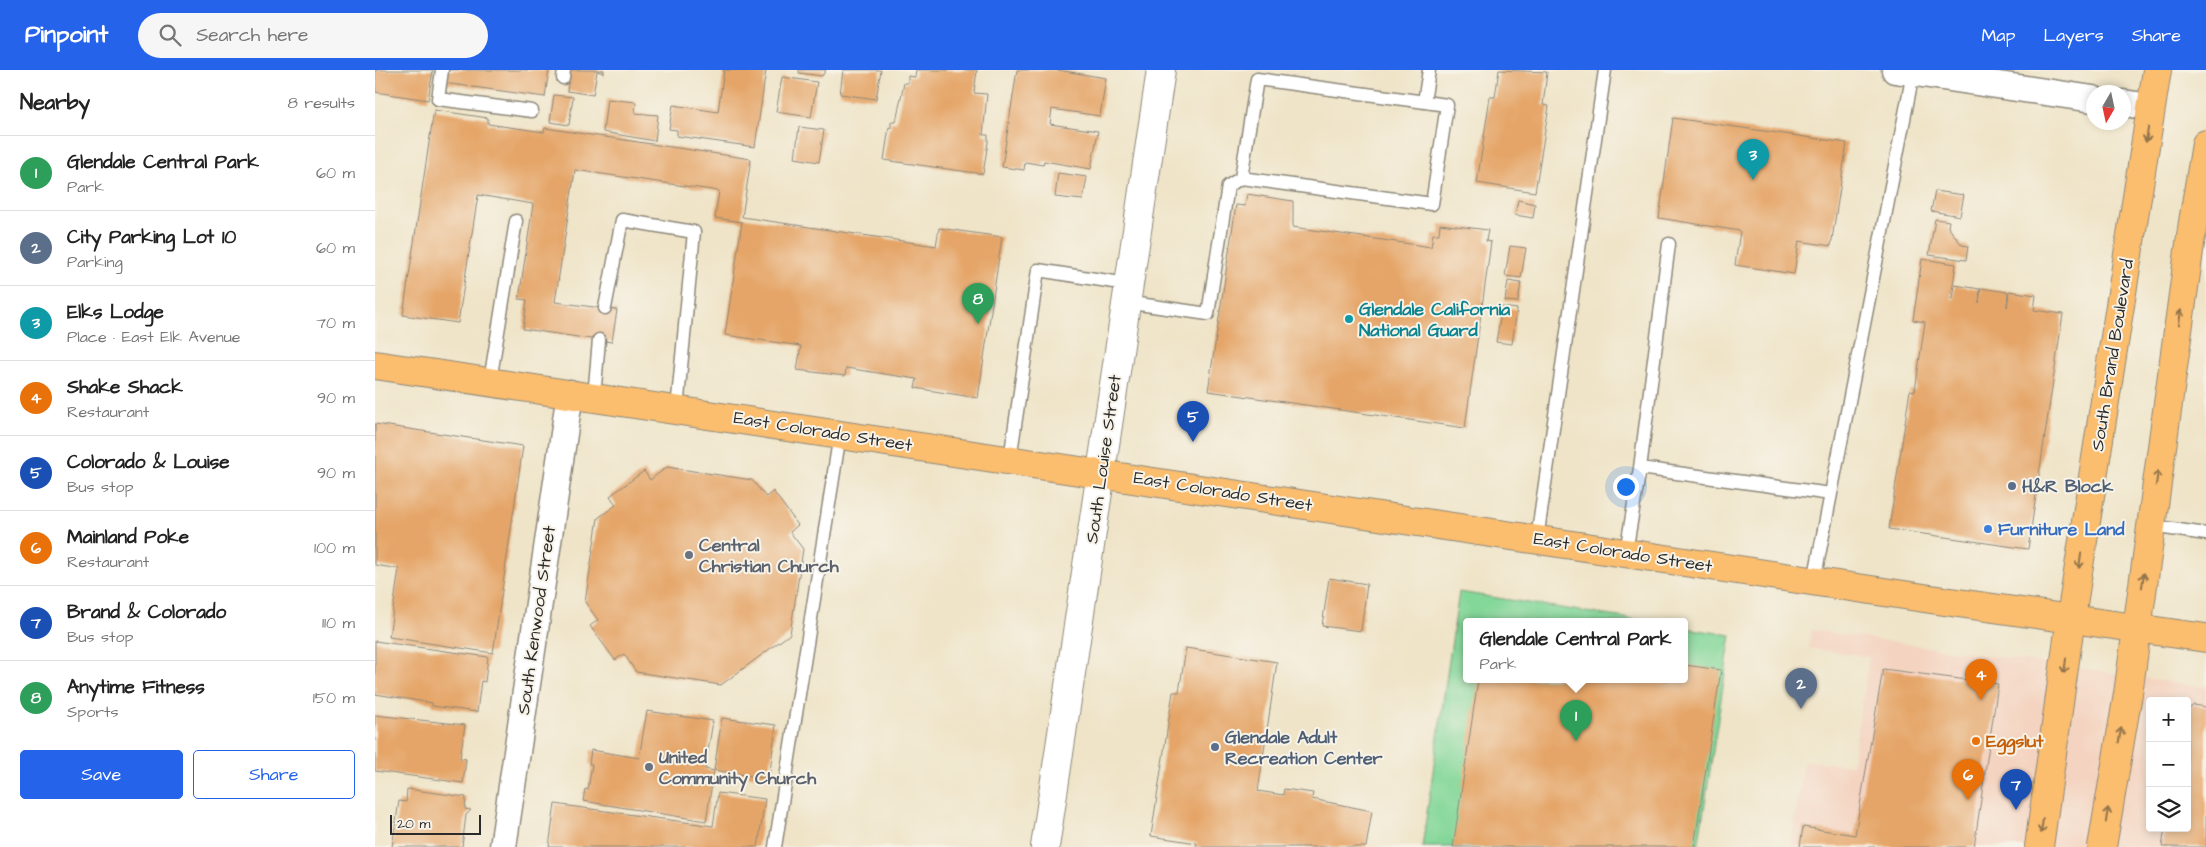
<!DOCTYPE html>
<meta charset="utf-8">
<style>
body{margin:0;font-family:"Architects Daughter",sans-serif;background:#f6f6f6;color:#222}
.controls{position:absolute;right:15px;bottom:15px;display:grid;overflow:hidden;border-radius:5px;box-shadow:0 2px 8px #0003}
.controls button{width:45px;height:45px;display:grid;place-items:center;padding:0;border:0;border-bottom:1px solid #e0e0e0;background:#fff;color:#222;font:25px sans-serif}
.compass{position:absolute;left:1711px;top:15px;width:45px;height:45px;border-radius:50%;background:#fff;box-shadow:0 2px 8px #0003;rotate:189deg}
.scale{position:absolute;left:15px;bottom:12px;width:91px;box-sizing:border-box;padding-left:5px;border:2px solid #2b2b2b;border-top:0;font-size:14px;line-height:18px;white-space:nowrap;color:#2b2b2b;-webkit-text-stroke:4px #f7f3e8;paint-order:stroke}
.you{position:absolute;left:1250px;top:416px;width:18px;height:18px;margin:-12px;border:4px solid #fff;border-radius:50%;background:#1a73e8;box-shadow:0 0 0 8px #1a73e833}
.badge{display:grid;place-items:center;width:32px;height:32px;border-radius:50%;background:#2563eb;color:#fff;font-size:16px;font-weight:700}
.pin{position:absolute;translate:-50% -41px;filter:drop-shadow(0 1px 2px #0008)}
.pin::after{content:'';position:absolute;top:26px;width:18px;height:15px;background:inherit;clip-path:polygon(0 0,100% 0,50% 100%)}
.popup{position:absolute;left:1088px;top:548px;width:225px;height:65px;box-sizing:border-box;display:grid;place-content:center;border-radius:5px;background:#fff;filter:drop-shadow(0 1px 4px #0005);font-size:16px;white-space:nowrap;color:#767676}
.popup b{font-size:19px;color:#222}
.popup::after{content:'';position:absolute;left:50%;top:100%;margin-left:-10px;border:10px solid transparent;border-top-color:#fff}
.list{margin:0;padding:0;list-style:none}
h2{display:flex;justify-content:space-between;align-items:center;height:65px;margin:0;padding:0 20px;font-size:21px}
h2 small{font-size:16px;font-weight:400;color:#767676}
.list li{display:grid;grid-template-columns:32px 1fr auto;gap:15px;align-items:center;box-sizing:border-box;height:75px;padding:0 20px;border-top:1px solid #e0e0e0}
.list b{display:block;font-size:19px;white-space:nowrap}
.list p{margin:0;font-size:16px;white-space:nowrap;color:#767676}
.list em{font-size:16px;font-style:normal;color:#767676}
.actions{display:flex;gap:10px;padding:15px 20px}
.actions a{flex:1;padding:11px 0;border:1px solid #2563eb;border-radius:5px;text-align:center;font-size:18px;color:#2563eb}
.actions .main{background:#2563eb;color:#fff}
.icon{flex:none;width:28px;height:28px;fill:none;stroke:currentColor;stroke-width:2;stroke-linecap:round;stroke-linejoin:round}
.map{position:relative;flex:none;width:1831px;height:777px;overflow:hidden}
header{display:flex;align-items:center;gap:30px;box-sizing:border-box;height:70px;padding:0 25px;background:#2563eb;color:#fff}
header strong{font-size:24px}
nav{display:flex;gap:28px;margin-inline-start:auto;font-size:18px}
.search{width:350px;height:45px;background:#f6f6f6;display:flex;align-items:center;gap:12px;box-sizing:border-box;padding:0 18px;border-radius:28px;color:#767676;font-size:19px}
main{display:flex}
aside{flex:1;background:#fff}
.map>svg:first-child{display:block}
</style>
<header>
<strong>Pinpoint</strong>
<div class="search"><svg class="icon" aria-label="search" viewBox="0 0 24 24"><circle cx="10" cy="10" r="6"/><path d="M15 15l6 6"/></svg>Search here</div>
<nav><a>Map</a><a>Layers</a><a>Share</a></nav>
</header>
<main>
<aside>
<h2>Nearby<small>8 results</small></h2>
<ul class="list">
<li><span class="badge" style="background:#2e9e5b">1</span><div><b>Glendale Central Park</b><p>Park</p></div><em>60 m</em></li>
<li><span class="badge" style="background:#5c6f8a">2</span><div><b>City Parking Lot 10</b><p>Parking</p></div><em>60 m</em></li>
<li><span class="badge" style="background:#0f9aa8">3</span><div><b>Elks Lodge</b><p>Place · East Elk Avenue</p></div><em>70 m</em></li>
<li><span class="badge" style="background:#e8710a">4</span><div><b>Shake Shack</b><p>Restaurant</p></div><em>90 m</em></li>
<li><span class="badge" style="background:#1a4fb4">5</span><div><b>Colorado &amp; Louise</b><p>Bus stop</p></div><em>90 m</em></li>
<li><span class="badge" style="background:#e8710a">6</span><div><b>Mainland Poke</b><p>Restaurant</p></div><em>100 m</em></li>
<li><span class="badge" style="background:#1a4fb4">7</span><div><b>Brand &amp; Colorado</b><p>Bus stop</p></div><em>110 m</em></li>
<li><span class="badge" style="background:#2e9e5b">8</span><div><b>Anytime Fitness</b><p>Sports</p></div><em>150 m</em></li>
</ul>
<div class="actions"><a class="main">Save</a><a>Share</a></div>
</aside>
<div class="map">
<svg width="1831" height="777" viewBox="0 0 1831 777">
<rect width="100%" height="100%" fill="#f7f3e8"/>
<filter id="ink" filterUnits="userSpaceOnUse"><feTurbulence type="fractalNoise" baseFrequency=".02" numOctaves="2"/><feDisplacementMap in="SourceGraphic" scale="10" xChannelSelector="R" yChannelSelector="G"/><feConvolveMatrix kernelMatrix="1 2 1 2 8 2 1 2 1" color-interpolation-filters="sRGB"/></filter>
<filter id="wash" filterUnits="userSpaceOnUse"><feTurbulence type="fractalNoise" baseFrequency=".0096" numOctaves="4" result="noise"/><feDisplacementMap in="SourceGraphic" scale="20" xChannelSelector="R" yChannelSelector="G"/><feGaussianBlur stdDeviation="1.12" result="paint"/><feColorMatrix in="noise" values="0 0 0 0 0 0 0 0 0 0 0 0 0 0 0 0 0 1.4 0 .05"/><feComposite in="paint" operator="in"/></filter>
<g filter="url(#wash)">
<rect width="100%" height="100%" fill="#efe4c8"/>
<path fill="#f4d3c0" fill-rule="evenodd" d="M 1436,560 L 1831,617 L 1831,777 L 1416,777 L 1429,691 L 1477,695 L 1494,587 L 1434,578 ZM 1775,631 L 1812,631 L 1812,758 L 1775,758 Z"/>
<path fill="#83d799" stroke="#578162" d="M 1084,522 L 1275,552 L 1092,552 L 1092,610 L 1310,610 L 1310,558 L 1356,565 L 1323,777 L 1047,777 Z"/>
<g id="blocks">
<path fill="#e5a567" d="M 0,0 L 58,0 L 53,30 L 0,22 Z
M 71,0 L 174,0 L 170,27 L 69,13 Z
M 195,0 L 229,0 L 229,3 L 222,1 L 218,25 L 192,21 Z
M 349,0 L 391,0 L 380,77 L 302,66 L 302,60 L 294,59 L 298,35 L 343,42 Z
M 424,0 L 451,0 L 447,6 L 424,3 Z
M 468,0 L 506,0 L 501,29 L 465,24 Z
M 541,0 L 602,0 L 599,23 L 612,24 L 608,65 L 613,65 L 613,72 L 608,104 L 509,90 L 514,57 L 516,58 L 516,52 L 521,52 L 529,13 L 533,13 L 533,6 L 540,7 Z
M 642,0 L 683,0 L 731,8 L 725,46 L 677,39 L 675,54 L 723,61 L 716,99 L 669,91 L 668,95 L 650,92 L 649,100 L 627,97 Z
M 1124,0 L 1172,2 L 1168,35 L 1174,36 L 1160,122 L 1102,113 L 1115,27 L 1120,27 Z
M 407,7 L 442,12 L 436,47 L 401,42 Z
M 179,25 L 198,27 L 194,55 L 175,52 Z
M 232,29 L 261,32 L 260,43 L 283,45 L 280,71 L 228,62 Z
M 59,40 L 113,48 L 113,54 L 169,62 L 170,58 L 376,89 L 367,147 L 561,176 L 564,158 L 627,167 L 603,328 L 540,318 L 542,309 L 471,298 L 470,306 L 422,300 L 426,276 L 350,265 L 367,152 L 340,148 L 344,121 L 200,100 L 180,232 L 242,240 L 237,272 L 148,259 L 152,230 L 144,229 L 158,134 L 103,125 L 83,253 L 28,245 Z
M 1298,48 L 1472,73 L 1456,176 L 1424,171 L 1419,204 L 1360,195 L 1365,161 L 1284,148 Z
M 424,57 L 449,60 L 444,92 L 420,88 Z
M 683,103 L 712,107 L 708,130 L 680,127 Z
M 1560,121 L 1589,125 L 1585,146 L 1556,141 Z
M 872,124 L 918,131 L 918,157 L 1056,177 L 1058,164 L 1064,164 L 1065,154 L 1113,160 L 1111,171 L 1116,172 L 1090,358 L 833,321 L 861,135 L 870,136 Z
M 1143,130 L 1160,134 L 1158,148 L 1140,145 Z
M 1560,149 L 1574,151 L 1573,157 L 1587,175 L 1593,176 L 1591,190 L 1554,185 Z
M 1135,176 L 1151,178 L 1146,208 L 1130,206 Z
M 1547,189 L 1581,194 L 1576,229 L 1578,229 L 1580,215 L 1605,219 L 1604,233 L 1606,218 L 1633,222 L 1632,237 L 1634,221 L 1661,225 L 1659,240 L 1688,244 L 1653,479 L 1514,459 L 1535,320 L 1540,321 L 1550,252 L 1538,250 Z
M 1133,211 L 1146,213 L 1143,232 L 1130,231 Z
M 1127,237 L 1142,239 L 1137,274 L 1121,272 Z
M 0,354 L 148,376 L 118,583 L 14,567 L 24,499 L 0,495 Z
M 292,397 L 377,410 L 391,427 L 398,421 L 423,455 L 415,462 L 428,479 L 415,564 L 346,615 L 261,602 L 249,584 L 240,590 L 215,556 L 223,550 L 210,532 L 223,448 L 241,435 L 235,426 L 269,401 L 275,410 Z
M 954,508 L 992,514 L 986,561 L 947,556 Z
M 0,571 L 113,587 L 110,612 L 106,611 L 102,642 L 57,636 L 57,633 L 0,624 Z
M 811,578 L 902,592 L 883,721 L 908,725 L 909,719 L 938,723 L 937,729 L 997,741 L 991,777 L 821,777 L 822,773 L 776,766 L 798,622 L 804,622 Z
M 1310,595 L 1346,600 L 1319,777 L 1078,777 L 1103,610 L 1310,610 Z
M 1508,599 L 1623,614 L 1599,777 L 1425,777 L 1428,757 L 1480,765 Z
M 1819,635 L 1831,637 L 1831,777 L 1787,777 L 1790,758 L 1812,758 L 1812,640 Z
M 272,641 L 338,651 L 330,699 L 339,701 L 331,751 L 208,731 L 210,719 L 213,720 L 217,694 L 214,694 L 216,680 L 264,688 Z
M 0,645 L 90,655 L 85,688 L 91,689 L 88,713 L 0,701 Z
M 347,648 L 401,655 L 394,709 L 339,700 Z
M 32,719 L 91,727 L 90,739 L 96,740 L 91,745 L 87,777 L 17,777 L 24,731 L 31,732 Z
M 343,723 L 390,729 L 383,777 L 174,777 L 180,734 L 338,756 Z"/>
</g>
</g>
<g filter="url(#ink)">
<use href="#blocks" fill-opacity="0" stroke="#8d887a" stroke-width="1"/>
<g fill="none" stroke-linecap="round" stroke-linejoin="round">
<defs>
<path id="service" d="M 67,0 L 63,29 L 157,41
M 188,8 L 189,0
M 882,9 L 1072,35 L 1057,134 L 866,108 Z
M 1049,32 L 1054,0
M 750,232 L 833,244 L 853,116 L 866,108
M 230,238 L 247,150 L 319,162 L 302,339
M 115,311 L 141,151
M 219,327 L 224,270
M 635,389 L 663,200 L 752,214
M 1265,398 L 1456,424
M 1776,456 L 1831,464
M 1162,469 L 1230,0
M 1251,482 L 1265,398 L 1294,174
M 1439,511 L 1538,3
M 400,777 L 465,364"/>
<path id="minor" d="M 1520,0 L 1718,29
M 1748,33 L 1776,37
M 128,777 L 195,323"/>
<path id="tertiary" d="M 670,777 L 786,0"/>
<path id="primary" d="M 0,295 L 1569,531 L 1831,568
M 1664,777 L 1696,547 L 1782,0
M 1727,777 L 1753,624 L 1818,152 L 1831,74"/>
</defs>
<use href="#service" stroke="#8d887a" stroke-width="15"/>
<use href="#minor" stroke="#8d887a" stroke-width="29"/>
<use href="#tertiary" stroke="#8d887a" stroke-width="30"/>
<use href="#primary" stroke="#8d887a" stroke-width="30"/>
<use href="#service" stroke="#fff" stroke-width="12"/>
<use href="#minor" stroke="#fff" stroke-width="26"/>
<use href="#tertiary" stroke="#fff" stroke-width="28"/>
<use href="#primary" stroke="#fbbd6e" stroke-width="28"/>
</g>
<defs><path id="oneway-shaft" d="M-6 0H5M1.5-3L5.5 0L1.5 3" fill="none" stroke-width="1.6" stroke-linecap="round" stroke-linejoin="round" transform="scale(1.25)"/></defs>
<g stroke="#93744c">
<use href="#oneway-shaft" transform="translate(1772 65) rotate(99)"/>
<use href="#oneway-shaft" transform="translate(1805 247) rotate(-82)"/>
<use href="#oneway-shaft" transform="translate(1782 408) rotate(-82)"/>
<use href="#oneway-shaft" transform="translate(1705 491) rotate(99)"/>
<use href="#oneway-shaft" transform="translate(1768 510) rotate(-82)"/>
<use href="#oneway-shaft" transform="translate(1690 596) rotate(98)"/>
<use href="#oneway-shaft" transform="translate(1745 665) rotate(-80)"/>
<use href="#oneway-shaft" transform="translate(1732 745) rotate(-81)"/>
<use href="#oneway-shaft" transform="translate(1667 756) rotate(98)"/>
</g>
</g>
<circle fill="#0f9aa8" stroke="#f7f3e8" stroke-width="2" cx="974" cy="249" r="5"/>
<g fill="#5c6f8a" stroke="#f7f3e8" stroke-width="2">
<circle cx="1637" cy="416" r="5"/>
<circle cx="840" cy="677" r="5"/>
</g>
<circle fill="#3f7fe0" stroke="#f7f3e8" stroke-width="2" cx="1613" cy="459" r="5"/>
<g fill="#6b7280" stroke="#f7f3e8" stroke-width="2">
<circle cx="314" cy="485" r="5"/>
<circle cx="274" cy="697" r="5"/>
</g>
<circle fill="#e8710a" stroke="#f7f3e8" stroke-width="2" cx="1601" cy="671" r="5"/>
<g text-anchor="middle" stroke-width="4" stroke-linejoin="round" paint-order="stroke">
<g font-size="18" font-weight="bold" fill="#0d838f" stroke="#f7f3e8" text-anchor="start">
<text x="984" y="245">Glendale California<tspan x="984" dy="21">National Guard</tspan></text>
</g>
<g font-size="18" fill="#2b2b2b" stroke="#f7f3e8">
<text transform="translate(1737 285) rotate(-81)" y="6">South Brand Boulevard</text>
<text transform="translate(448 361) rotate(9)" y="6">East Colorado Street</text>
<text transform="translate(728 389) rotate(-82)" y="6">South Louise Street</text>
<text transform="translate(848 421) rotate(9)" y="6">East Colorado Street</text>
<text transform="translate(1248 482) rotate(9)" y="6">East Colorado Street</text>
<text transform="translate(161 550) rotate(-82)" y="6">South Kenwood Street</text>
</g>
<g font-size="18" font-weight="bold" fill="#4e5e75" stroke="#f7f3e8" text-anchor="start">
<text x="1647" y="422">H&amp;R Block</text>
<text x="850" y="673">Glendale Adult<tspan x="850" dy="21">Recreation Center</tspan></text>
</g>
<g font-size="18" font-weight="bold" fill="#366cbe" stroke="#f7f3e8" text-anchor="start">
<text x="1623" y="465">Furniture Land</text>
</g>
<g font-size="18" font-weight="bold" fill="#5b616d" stroke="#f7f3e8" text-anchor="start">
<text x="324" y="481">Central<tspan x="324" dy="21">Christian Church</tspan></text>
<text x="284" y="693">United<tspan x="284" dy="21">Community Church</tspan></text>
</g>
<g font-size="18" font-weight="bold" fill="#c56008" stroke="#f7f3e8" text-anchor="start">
<text x="1611" y="677">Eggslut</text>
</g>
</g>
</svg>
<div class="controls">
<button>+</button>
<button>−</button>
<button><svg class="icon" aria-label="layers" viewBox="0 0 24 24"><path d="M12 4l9 5-9 5-9-5zM3 14l9 5 9-5"/></svg></button>
</div>
<svg class="compass" viewBox="-18 -18 36 36"><path d="M0-13l5 13h-10z" fill="#e53935"/><path d="M0 13l5-13h-10z" fill="#767676"/></svg>
<div class="scale">20 m</div>
<div class="you"></div>
<div class="pin badge" style="left:1201px;top:671px;background:#2e9e5b">1</div>
<div class="popup"><b>Glendale Central Park</b>Park</div>
<div class="pin badge" style="left:1426px;top:639px;background:#5c6f8a">2</div>
<div class="pin badge" style="left:1378px;top:110px;background:#0f9aa8">3</div>
<div class="pin badge" style="left:1606px;top:630px;background:#e8710a">4</div>
<div class="pin badge" style="left:818px;top:372px;background:#1a4fb4">5</div>
<div class="pin badge" style="left:1593px;top:730px;background:#e8710a">6</div>
<div class="pin badge" style="left:1641px;top:740px;background:#1a4fb4">7</div>
<div class="pin badge" style="left:603px;top:254px;background:#2e9e5b">8</div>
</div>
</main>
